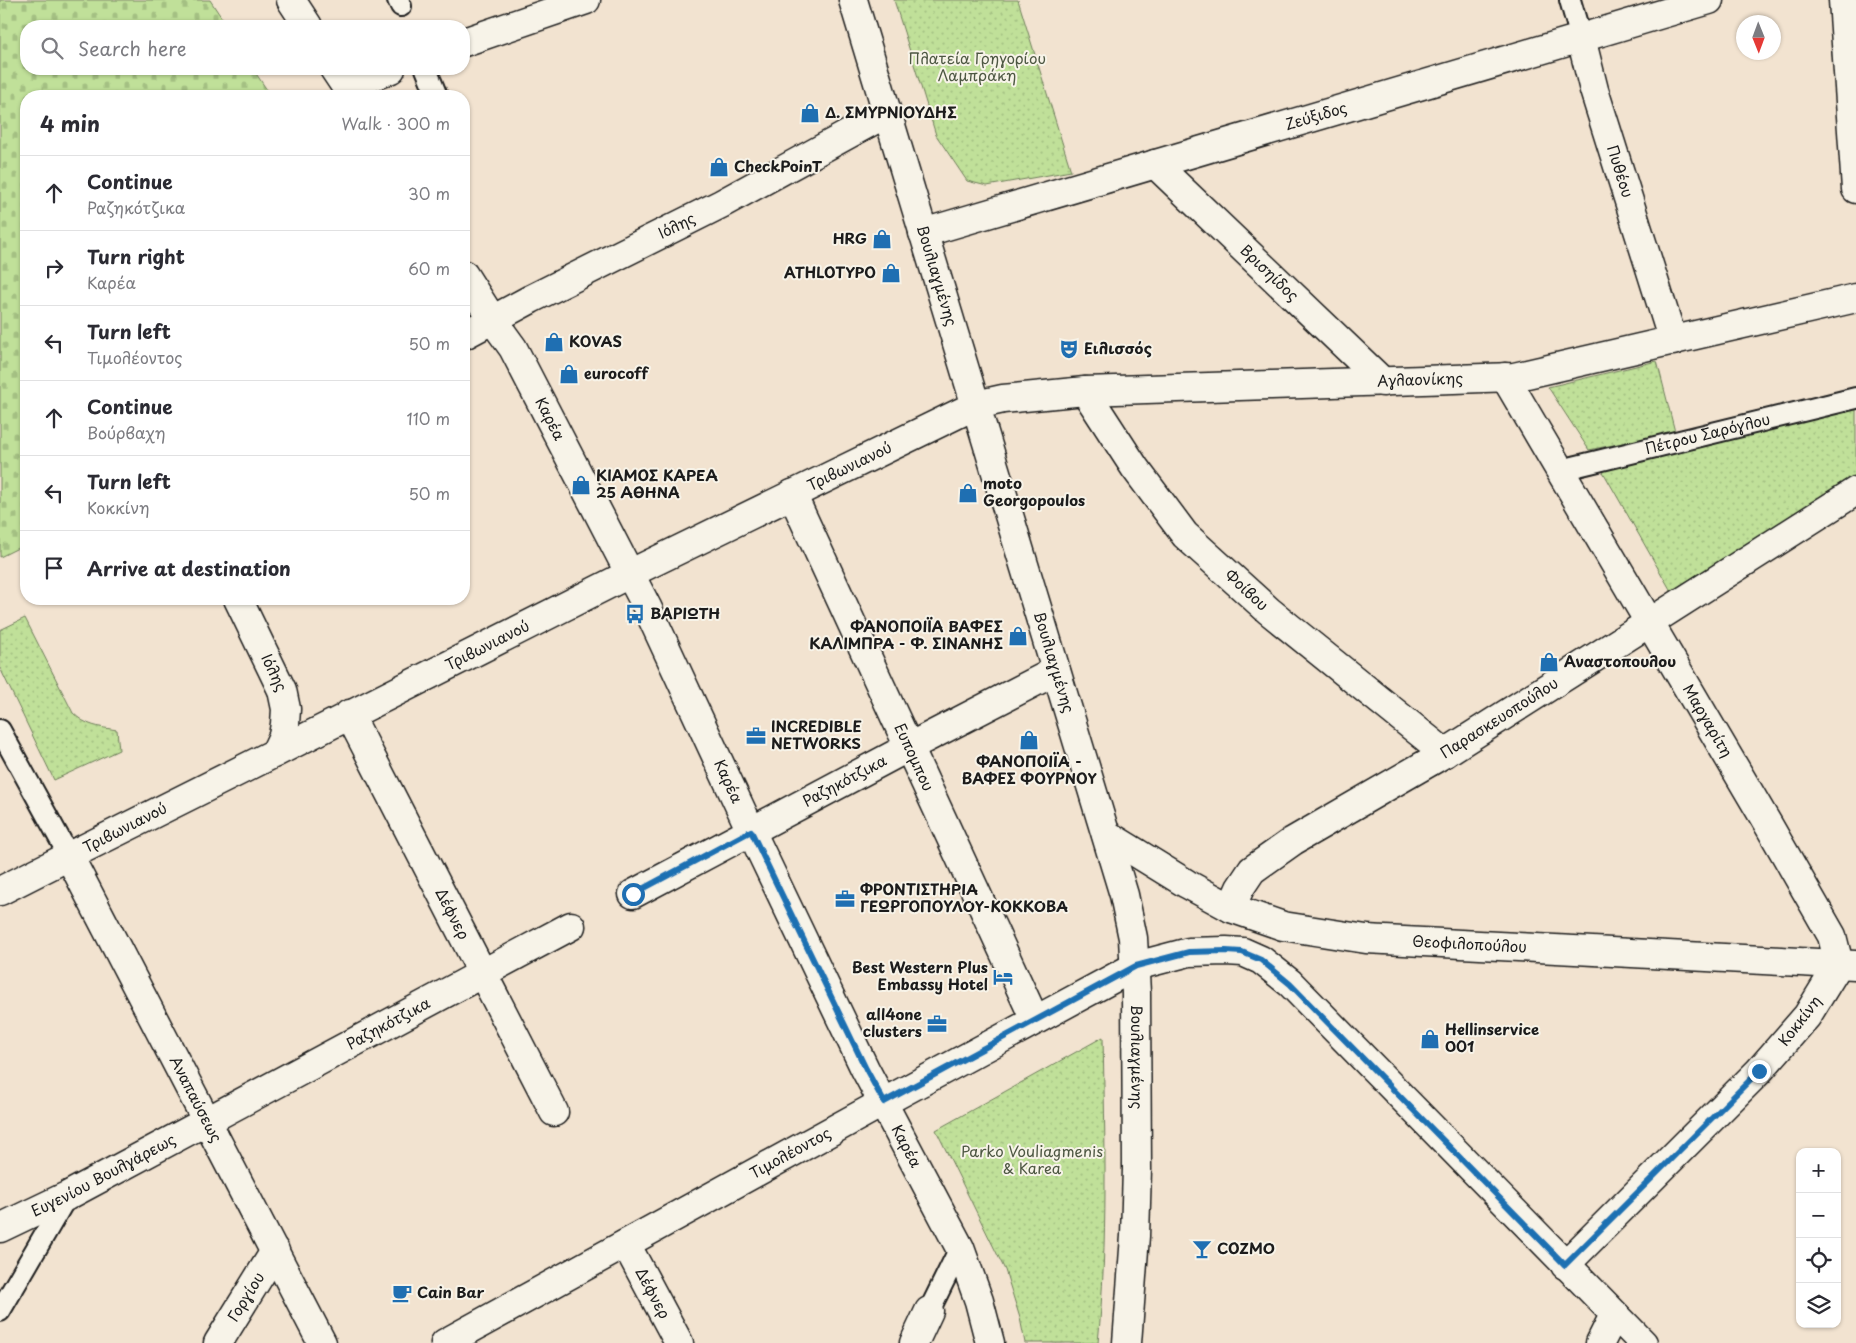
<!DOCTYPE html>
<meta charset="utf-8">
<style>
body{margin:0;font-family:"Playpen Sans",sans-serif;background:#f7f7f7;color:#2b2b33}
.controls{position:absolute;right:15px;bottom:15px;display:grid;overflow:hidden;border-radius:10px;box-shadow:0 1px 4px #0004}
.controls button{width:45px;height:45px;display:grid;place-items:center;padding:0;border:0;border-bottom:1px solid #e1e1e2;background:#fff;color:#2b2b33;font:25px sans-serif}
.compass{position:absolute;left:1736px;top:15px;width:45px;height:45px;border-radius:50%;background:#fff;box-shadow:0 1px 4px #0004;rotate:179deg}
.stop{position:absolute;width:15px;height:15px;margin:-11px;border:4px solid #1f6fb2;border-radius:50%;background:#fff}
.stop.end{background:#1f6fb2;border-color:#fff;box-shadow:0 1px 5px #0008}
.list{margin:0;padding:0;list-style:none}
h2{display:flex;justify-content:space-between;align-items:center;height:65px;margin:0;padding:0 20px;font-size:21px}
h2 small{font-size:16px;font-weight:400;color:#7c7c81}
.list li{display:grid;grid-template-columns:32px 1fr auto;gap:15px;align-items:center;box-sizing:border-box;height:75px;padding:0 20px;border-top:1px solid #e1e1e2}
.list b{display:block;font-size:19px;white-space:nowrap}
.list p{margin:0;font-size:16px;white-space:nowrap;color:#7c7c81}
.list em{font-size:16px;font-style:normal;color:#7c7c81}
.icon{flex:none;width:28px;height:28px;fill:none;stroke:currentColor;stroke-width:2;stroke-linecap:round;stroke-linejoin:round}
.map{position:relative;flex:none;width:1856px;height:1343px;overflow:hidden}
.search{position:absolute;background:#fff;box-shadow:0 1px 4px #0004;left:20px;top:20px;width:450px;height:55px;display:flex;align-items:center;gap:12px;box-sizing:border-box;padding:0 18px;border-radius:20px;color:#7c7c81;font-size:19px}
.panel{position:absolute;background:#fff;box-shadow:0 1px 4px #0004;left:20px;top:90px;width:450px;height:515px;border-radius:20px}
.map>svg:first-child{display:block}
</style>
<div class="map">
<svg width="1856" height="1343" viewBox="0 0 1856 1343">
<defs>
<pattern id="cemetery-stones" width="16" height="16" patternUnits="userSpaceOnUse" patternTransform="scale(1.25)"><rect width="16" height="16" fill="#c0e099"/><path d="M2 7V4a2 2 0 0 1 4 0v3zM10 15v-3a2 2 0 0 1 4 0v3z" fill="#a4c083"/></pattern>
<pattern id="park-dots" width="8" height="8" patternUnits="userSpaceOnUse" patternTransform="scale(1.25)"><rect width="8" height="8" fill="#c0e099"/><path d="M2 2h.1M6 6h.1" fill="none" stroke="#a4c083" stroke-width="1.8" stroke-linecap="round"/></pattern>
</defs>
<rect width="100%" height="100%" fill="#f2e3d0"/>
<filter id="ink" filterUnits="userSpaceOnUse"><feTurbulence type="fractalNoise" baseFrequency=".02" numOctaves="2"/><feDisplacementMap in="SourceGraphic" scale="10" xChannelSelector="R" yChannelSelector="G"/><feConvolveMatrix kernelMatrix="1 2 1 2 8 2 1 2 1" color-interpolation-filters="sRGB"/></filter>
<g filter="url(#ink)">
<path fill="url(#cemetery-stones)" stroke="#6e7e5a" d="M 0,0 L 210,0 L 227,26 L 26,26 L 26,69 L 253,69 L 271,96 L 26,96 L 26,544 L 0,557 Z"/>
<path fill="url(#park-dots)" stroke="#6e7e5a" d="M 894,0 L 1018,0 L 1071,171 L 987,186 L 967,181 L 936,135 Z
M 1657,361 L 1675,432 L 1589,450 L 1548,387 Z
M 1856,407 L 1856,476 L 1671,591 L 1602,470 Z
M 25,618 L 73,713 C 86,726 99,727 117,730 L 119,750 L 54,780 L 0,668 L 0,630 Z
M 1103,1037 C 1105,1140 1108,1241 1098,1343 L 1025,1343 L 1020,1318 L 1005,1270 L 936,1130 Z"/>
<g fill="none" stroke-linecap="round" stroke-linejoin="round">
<defs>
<g id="pedestrian">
<path d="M 398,0 L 401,6"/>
<path d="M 1570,0 L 1581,38"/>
<path d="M 426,69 L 437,96"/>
<path id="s1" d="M 1561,470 L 1856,398"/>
<path d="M 0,730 L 62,843"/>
<path d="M 0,1311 L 67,1196"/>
<path d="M 929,1311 L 960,1248"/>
</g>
<g id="minor">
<path d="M 1843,0 L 1856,189"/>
<path id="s2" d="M 1581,38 L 1594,90 L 1673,341"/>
<path d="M 464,42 L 586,0"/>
<path d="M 346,87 L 391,69"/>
<path id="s3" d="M 1155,164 L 1383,382"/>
<path id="s4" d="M 923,233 L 1709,0"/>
<path id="s5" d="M 1505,377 L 1769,826 L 1832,936 L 1839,964 L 1807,1016 L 1759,1071 L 1565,1265"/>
<path id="s6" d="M 1085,391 L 1135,468 L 1185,535 L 1269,611 L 1445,753"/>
<path id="s7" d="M 792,494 L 1035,1020"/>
<path id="s8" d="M 349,714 L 554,1112"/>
<path id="s9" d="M 275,753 L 629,574 L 976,405 L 1003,399 L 1085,391 L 1514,377 L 1856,298"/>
<path id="s10" d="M 1106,834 L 1187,884 L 1231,908 L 1283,926 L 1366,939 L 1855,965"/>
<path d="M 0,891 L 69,856"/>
<path id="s11" d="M 633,894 L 909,747 L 1056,671"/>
<path id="s12" d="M 1231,908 L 1240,888 L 1252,870 L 1293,841 L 1445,753 L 1856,491"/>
<path id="s13" d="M 0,1228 L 67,1196 L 571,926"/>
<path id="s14" d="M 626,1244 L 679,1343"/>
<path id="s15" d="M 218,1343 L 275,1251"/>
<path d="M 914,1343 L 929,1311"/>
<path d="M 1600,1343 L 1614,1315"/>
</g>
<g id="tertiary">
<path id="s16" d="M 464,335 L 531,299 L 721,204 L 887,113"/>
<path id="s17" d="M 238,599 L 282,690 L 286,709 L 285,724 L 283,736 L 275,753 L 69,856 L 322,1343"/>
<path id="s18" d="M 445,1343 L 873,1108 L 1136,966 L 1189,952 L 1226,951 L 1243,952 L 1261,960 L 1290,983 L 1643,1343"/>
</g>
<g id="primary">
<path d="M 291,0 L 308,26"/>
<path id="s19" d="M 853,0 L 1124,895 L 1133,938 L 1136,993 L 1137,1169 L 1135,1236 L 1127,1343"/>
<path d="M 334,69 L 352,96"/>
<path id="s20" d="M 464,275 L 492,319 L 513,348 L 647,607 L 751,831 L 865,1069 L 960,1248 L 979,1301 L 990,1343"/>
</g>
</defs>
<use href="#pedestrian" stroke="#1c1c1c" stroke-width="24"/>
<use href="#minor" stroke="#1c1c1c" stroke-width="31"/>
<use href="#tertiary" stroke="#1c1c1c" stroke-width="31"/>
<use href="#primary" stroke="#1c1c1c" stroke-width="31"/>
<use href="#pedestrian" stroke="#f7f3e8" stroke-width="20"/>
<use href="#minor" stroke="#f7f3e8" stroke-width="28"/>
<use href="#tertiary" stroke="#f7f3e8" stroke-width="28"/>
<use href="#primary" stroke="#f7f3e8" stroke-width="28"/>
</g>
</g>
<g fill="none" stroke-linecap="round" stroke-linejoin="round" filter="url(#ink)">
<path stroke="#1f6fb2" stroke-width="6" d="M 633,894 L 751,831 L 866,1069 L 884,1102 L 1136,966 L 1189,952 L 1226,951 L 1242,952 L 1261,960 L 1290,984 L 1565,1265 L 1759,1071"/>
</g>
<defs>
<symbol id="shop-bare" viewBox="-9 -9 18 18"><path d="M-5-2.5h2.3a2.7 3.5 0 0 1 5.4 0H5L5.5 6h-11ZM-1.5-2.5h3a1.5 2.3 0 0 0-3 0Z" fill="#1f6fb2" stroke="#f7f3e8" stroke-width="2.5" paint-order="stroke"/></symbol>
<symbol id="theatre-bare" viewBox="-9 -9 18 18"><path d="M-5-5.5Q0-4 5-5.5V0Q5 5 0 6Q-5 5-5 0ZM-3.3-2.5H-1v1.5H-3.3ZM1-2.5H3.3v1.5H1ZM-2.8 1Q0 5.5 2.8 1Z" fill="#1f6fb2" stroke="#f7f3e8" stroke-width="2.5" paint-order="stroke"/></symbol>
<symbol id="bus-bare" viewBox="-9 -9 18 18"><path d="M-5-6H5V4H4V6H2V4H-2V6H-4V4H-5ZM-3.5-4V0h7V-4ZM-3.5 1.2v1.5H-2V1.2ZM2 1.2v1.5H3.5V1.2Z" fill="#1f6fb2" stroke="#f7f3e8" stroke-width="2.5" paint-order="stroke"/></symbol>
<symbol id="office-bare" viewBox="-9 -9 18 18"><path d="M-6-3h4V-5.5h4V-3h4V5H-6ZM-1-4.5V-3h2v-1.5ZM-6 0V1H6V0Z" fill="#1f6fb2" stroke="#f7f3e8" stroke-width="2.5" paint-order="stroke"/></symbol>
<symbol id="hotel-bare" viewBox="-9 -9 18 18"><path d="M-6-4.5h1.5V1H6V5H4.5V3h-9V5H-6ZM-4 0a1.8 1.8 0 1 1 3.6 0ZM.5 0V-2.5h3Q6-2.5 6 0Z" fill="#1f6fb2" stroke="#f7f3e8" stroke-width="2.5" paint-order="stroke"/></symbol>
<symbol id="bar-bare" viewBox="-9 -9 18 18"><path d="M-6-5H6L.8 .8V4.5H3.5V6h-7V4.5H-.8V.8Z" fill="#1f6fb2" stroke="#f7f3e8" stroke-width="2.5" paint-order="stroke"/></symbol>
<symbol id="cafe-bare" viewBox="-9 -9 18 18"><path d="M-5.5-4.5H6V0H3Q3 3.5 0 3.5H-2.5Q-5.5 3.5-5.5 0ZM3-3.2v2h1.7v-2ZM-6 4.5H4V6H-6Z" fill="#1f6fb2" stroke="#f7f3e8" stroke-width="2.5" paint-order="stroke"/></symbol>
</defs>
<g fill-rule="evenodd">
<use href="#shop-bare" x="796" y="99" width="28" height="28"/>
<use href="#shop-bare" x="705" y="153" width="28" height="28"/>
<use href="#shop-bare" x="868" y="225" width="28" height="28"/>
<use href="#shop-bare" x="877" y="259" width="28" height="28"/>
<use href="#shop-bare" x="540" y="328" width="28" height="28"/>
<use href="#theatre-bare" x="1055" y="335" width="28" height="28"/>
<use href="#shop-bare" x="555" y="360" width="28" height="28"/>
<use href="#shop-bare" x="567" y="471" width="28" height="28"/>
<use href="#shop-bare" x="954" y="479" width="28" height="28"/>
<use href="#bus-bare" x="621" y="600" width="28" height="28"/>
<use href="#shop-bare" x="1004" y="622" width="28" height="28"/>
<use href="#shop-bare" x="1535" y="648" width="28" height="28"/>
<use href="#office-bare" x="742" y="722" width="28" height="28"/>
<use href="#shop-bare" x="1015" y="726" width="28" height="28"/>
<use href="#office-bare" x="831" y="885" width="28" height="28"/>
<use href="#hotel-bare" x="989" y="963" width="28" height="28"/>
<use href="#office-bare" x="923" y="1010" width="28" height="28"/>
<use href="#shop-bare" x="1416" y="1025" width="28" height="28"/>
<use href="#bar-bare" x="1188" y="1235" width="28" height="28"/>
<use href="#cafe-bare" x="388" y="1279" width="28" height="28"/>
</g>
<g text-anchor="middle" stroke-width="4" stroke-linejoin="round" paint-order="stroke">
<g font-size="15" fill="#4d5742" stroke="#f7f3e8">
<text x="977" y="64">Πλατεία Γρηγορίου<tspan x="977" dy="17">Λαμπράκη</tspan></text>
<text x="1032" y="1157">Parko Vouliagmenis<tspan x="1032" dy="17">&amp; Karea</tspan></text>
</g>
<g font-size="15" font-weight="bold" fill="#1c1c1c" stroke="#f7f3e8" text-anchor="start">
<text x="825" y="118">Δ. ΣΜΥΡΝΙΟΥΔΗΣ</text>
<text x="734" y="172">CheckPoinT</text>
<text x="867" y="244" text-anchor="end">HRG</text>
<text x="876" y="278" text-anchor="end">ATHLOTYPO</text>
<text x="569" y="347">KOVAS</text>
<text x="1084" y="354">Ειλισσός</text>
<text x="584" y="379">eurocoff</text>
<text x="596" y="481">ΚΙΑΜΟΣ ΚΑΡΕΑ<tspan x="596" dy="17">25 ΑΘΗΝΑ</tspan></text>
<text x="983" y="489">moto<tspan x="983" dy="17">Georgopoulos</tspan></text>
<text x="650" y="619">ΒΑΡΙΩΤΗ</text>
<text x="1003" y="632" text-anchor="end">ΦΑΝΟΠΟΙΪΑ ΒΑΦΕΣ<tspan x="1003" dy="17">ΚΑΛΙΜΠΡΑ - Φ. ΣΙΝΑΝΗΣ</tspan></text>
<text x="1564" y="667">Αναστοπουλου</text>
<text x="771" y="732">INCREDIBLE<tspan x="771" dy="17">NETWORKS</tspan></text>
<text x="1029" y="767" text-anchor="middle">ΦΑΝΟΠΟΙΪΑ -<tspan x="1029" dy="17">ΒΑΦΕΣ ΦΟΥΡΝΟΥ</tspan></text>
<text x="860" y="895">ΦΡΟΝΤΙΣΤΗΡΙΑ<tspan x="860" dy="17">ΓΕΩΡΓΟΠΟΥΛΟΥ-ΚΟΚΚΟΒΑ</tspan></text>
<text x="988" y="973" text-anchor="end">Best Western Plus<tspan x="988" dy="17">Embassy Hotel</tspan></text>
<text x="922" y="1020" text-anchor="end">all4one<tspan x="922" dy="17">clusters</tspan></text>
<text x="1445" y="1035">Hellinservice<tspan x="1445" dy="17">001</tspan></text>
<text x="1217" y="1254">COZMO</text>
<text x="417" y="1298">Cain Bar</text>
</g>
<g font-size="15" fill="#1c1c1c" stroke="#f7f3e8">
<text dy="5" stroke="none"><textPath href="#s4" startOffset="410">Ζεύξιδος</textPath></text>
<text dy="5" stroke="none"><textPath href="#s2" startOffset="139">Πυθέου</textPath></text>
<text dy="5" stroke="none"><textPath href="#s16" startOffset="239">Ιόλης</textPath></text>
<text dy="5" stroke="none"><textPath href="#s3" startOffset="158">Βρισηίδος</textPath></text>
<text dy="5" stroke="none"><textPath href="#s19" startOffset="288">Βουλιαγμένης</textPath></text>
<text dy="5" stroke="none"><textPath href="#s9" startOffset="1228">Αγλαονίκης</textPath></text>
<text dy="5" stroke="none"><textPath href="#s20" startOffset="168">Καρέα</textPath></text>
<text dy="5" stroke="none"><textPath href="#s1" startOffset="151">Πέτρου Σαρόγλου</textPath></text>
<text dy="5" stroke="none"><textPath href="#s9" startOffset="642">Τριβωνιανού</textPath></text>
<text dy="5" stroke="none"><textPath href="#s6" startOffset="258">Φοίβου</textPath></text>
<text dy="5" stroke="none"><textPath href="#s9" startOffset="238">Τριβωνιανού</textPath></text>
<text dy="5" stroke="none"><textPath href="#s19" startOffset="692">Βουλιαγμένης</textPath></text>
<text dy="5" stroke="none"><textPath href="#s17" startOffset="82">Ιόλης</textPath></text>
<text dy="5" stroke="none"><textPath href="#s12" startOffset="334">Παρασκευοπούλου</textPath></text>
<text dy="5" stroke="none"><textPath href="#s5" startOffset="399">Μαργαρίτη</textPath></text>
<text dy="5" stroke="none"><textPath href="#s7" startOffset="290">Ευπομπου</textPath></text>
<text dy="5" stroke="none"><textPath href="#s20" startOffset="572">Καρέα</textPath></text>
<text dy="5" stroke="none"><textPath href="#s11" startOffset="240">Ραζηκότζικα</textPath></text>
<text transform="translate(125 828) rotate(-27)" y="5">Τριβωνιανού</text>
<text dy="5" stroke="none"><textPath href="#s8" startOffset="225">Δέφνερ</textPath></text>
<text dy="5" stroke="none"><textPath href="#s10" startOffset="388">Θεοφιλοπούλου</textPath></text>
<text transform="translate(1800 1021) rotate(-52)" y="5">Κοκκίνη</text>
<text dy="5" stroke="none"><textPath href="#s13" startOffset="439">Ραζηκότζικα</textPath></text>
<text dy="5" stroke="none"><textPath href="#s19" startOffset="1098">Βουλιαγμένης</textPath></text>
<text dy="5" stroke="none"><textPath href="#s17" startOffset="671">Αναπαύσεως</textPath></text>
<text dy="5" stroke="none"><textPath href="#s20" startOffset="978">Καρέα</textPath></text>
<text dy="5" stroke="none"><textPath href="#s18" startOffset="394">Τιμολέοντος</textPath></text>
<text dy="5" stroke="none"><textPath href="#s13" startOffset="116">Ευγενίου Βουλγάρεως</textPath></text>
<text dy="5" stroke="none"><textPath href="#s14" startOffset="56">Δέφνερ</textPath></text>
<text dy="5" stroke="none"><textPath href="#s15" startOffset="54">Γοργίου</textPath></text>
</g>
</g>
</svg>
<div class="controls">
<button>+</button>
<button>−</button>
<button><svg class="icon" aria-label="locate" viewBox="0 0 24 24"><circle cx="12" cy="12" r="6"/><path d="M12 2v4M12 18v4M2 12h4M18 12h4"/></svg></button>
<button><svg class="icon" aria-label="layers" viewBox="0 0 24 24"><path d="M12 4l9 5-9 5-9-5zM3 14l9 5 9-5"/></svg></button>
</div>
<svg class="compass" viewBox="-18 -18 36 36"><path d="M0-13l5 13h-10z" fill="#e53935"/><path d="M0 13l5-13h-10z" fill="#7c7c81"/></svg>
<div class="stop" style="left:633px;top:894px"></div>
<div class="stop end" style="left:1759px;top:1071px"></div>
<div class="search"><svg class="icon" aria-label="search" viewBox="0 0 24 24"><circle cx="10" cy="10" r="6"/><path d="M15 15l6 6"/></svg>Search here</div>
<section class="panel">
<h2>4 min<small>Walk · 300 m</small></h2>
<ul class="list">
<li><svg class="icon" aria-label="ahead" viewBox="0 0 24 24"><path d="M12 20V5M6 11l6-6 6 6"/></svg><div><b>Continue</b><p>Ραζηκότζικα</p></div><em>30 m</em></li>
<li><svg class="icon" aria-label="right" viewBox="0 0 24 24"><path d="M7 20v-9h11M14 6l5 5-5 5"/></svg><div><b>Turn right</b><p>Καρέα</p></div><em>60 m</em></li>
<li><svg class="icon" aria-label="left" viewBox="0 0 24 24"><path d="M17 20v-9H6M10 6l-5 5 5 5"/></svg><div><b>Turn left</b><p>Τιμολέοντος</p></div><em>50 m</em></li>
<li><svg class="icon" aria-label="ahead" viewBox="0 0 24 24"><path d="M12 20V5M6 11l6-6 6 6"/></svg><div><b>Continue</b><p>Βούρβαχη</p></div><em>110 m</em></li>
<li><svg class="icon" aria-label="left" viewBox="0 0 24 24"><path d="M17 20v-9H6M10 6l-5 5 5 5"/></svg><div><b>Turn left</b><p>Κοκκίνη</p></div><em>50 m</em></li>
<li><svg class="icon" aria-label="arrive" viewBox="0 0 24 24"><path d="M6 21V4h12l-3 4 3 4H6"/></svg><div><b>Arrive at destination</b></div></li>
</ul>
</section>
</div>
